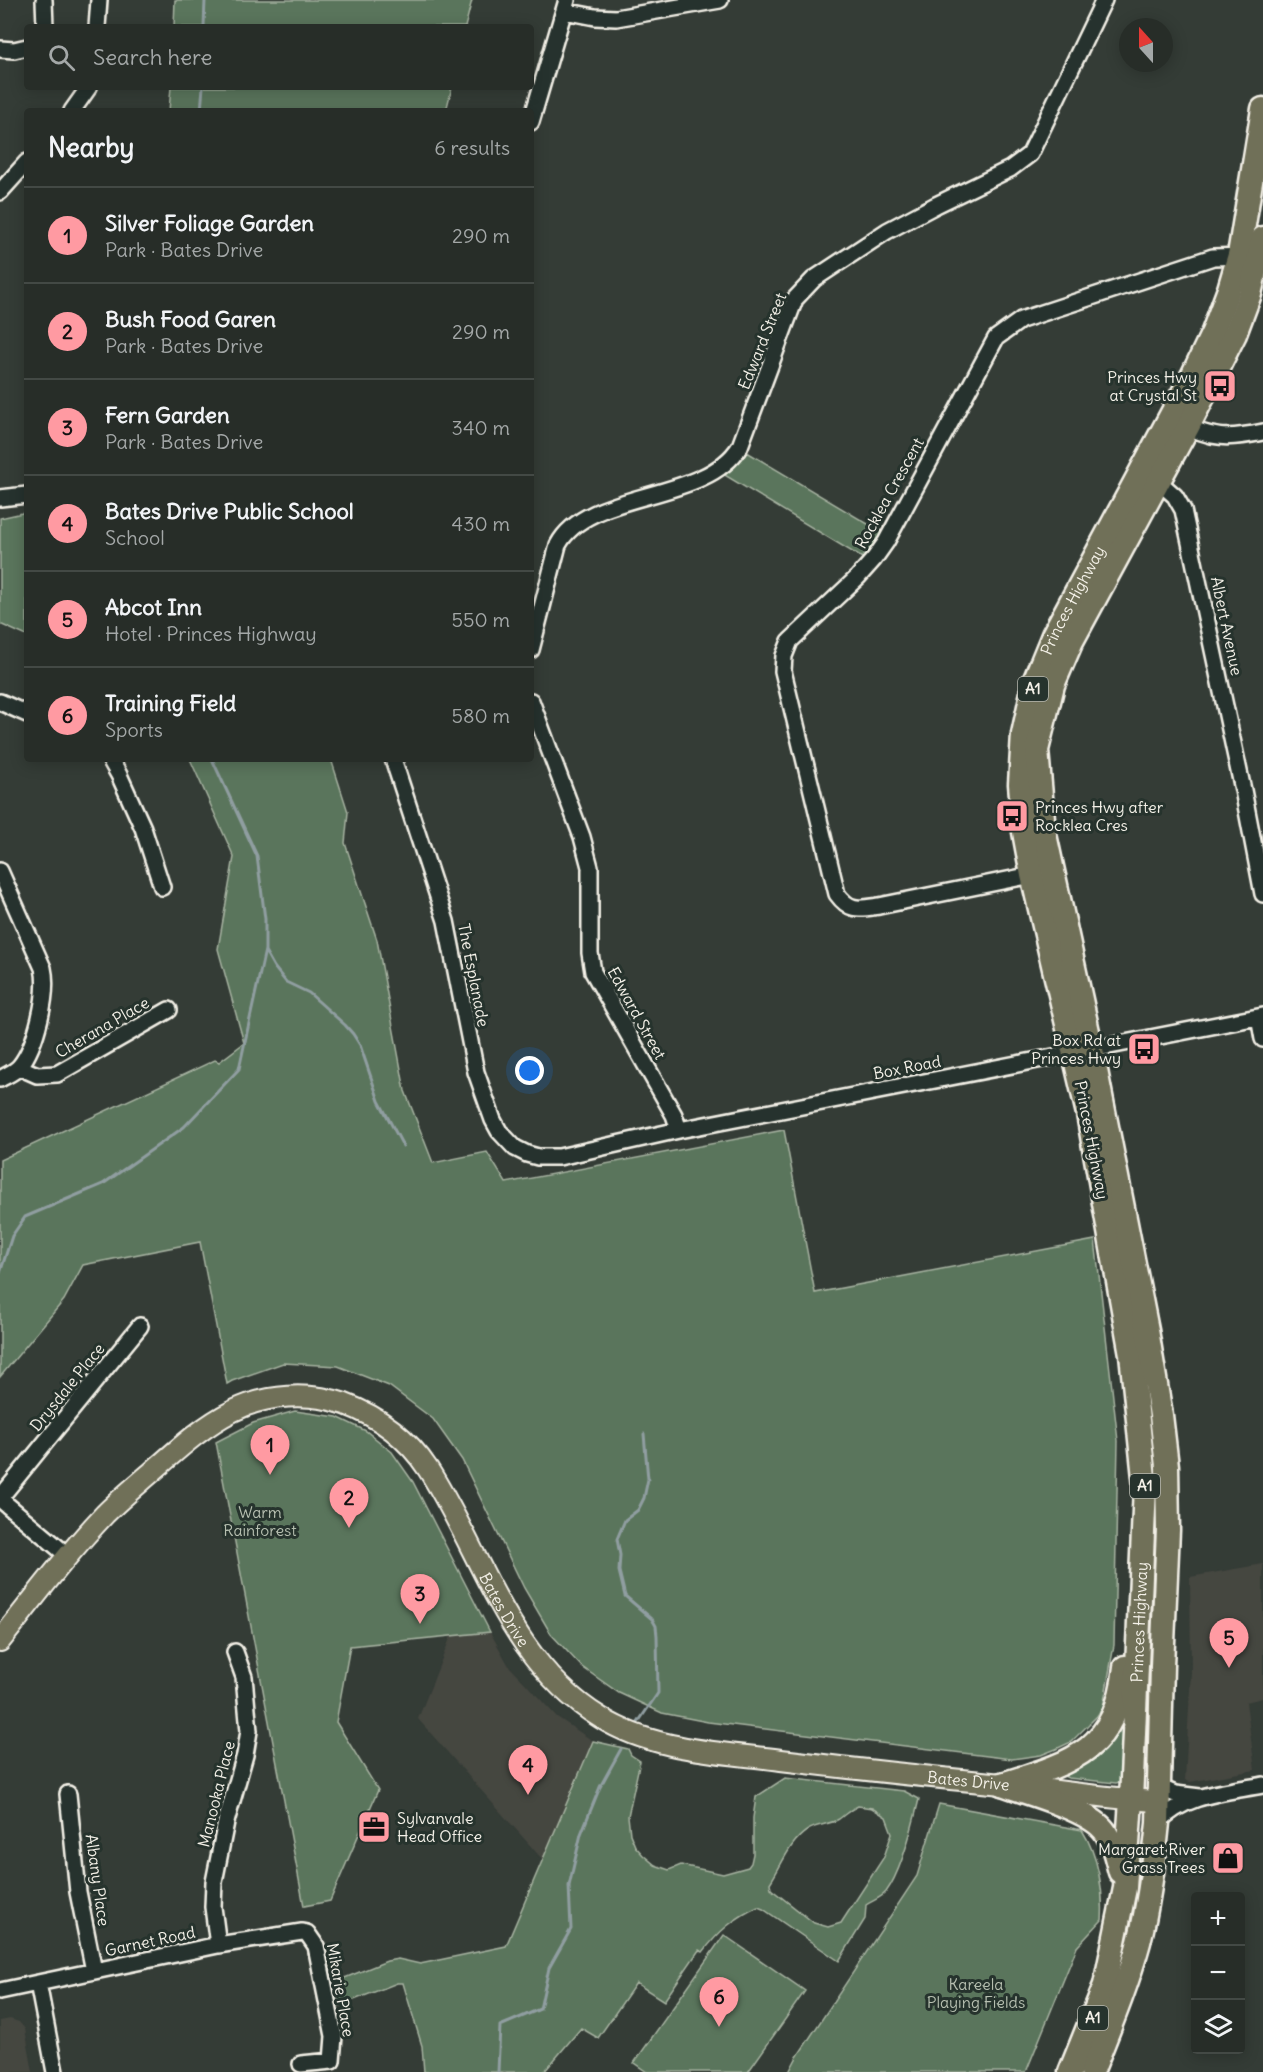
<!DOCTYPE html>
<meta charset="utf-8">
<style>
body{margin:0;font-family:Delius,sans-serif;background:#333934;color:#f1f3f6}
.controls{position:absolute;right:18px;bottom:18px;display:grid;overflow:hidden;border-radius:6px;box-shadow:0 3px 15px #0003}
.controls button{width:54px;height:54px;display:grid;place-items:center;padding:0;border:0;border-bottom:2px solid #434945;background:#272d28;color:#f1f3f6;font:30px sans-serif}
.compass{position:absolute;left:1119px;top:18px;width:54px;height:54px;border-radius:50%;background:#272d28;box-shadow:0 3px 15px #0003;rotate:339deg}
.you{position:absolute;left:530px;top:1071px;width:21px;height:21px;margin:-15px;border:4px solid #fff;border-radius:50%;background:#1a73e8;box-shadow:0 0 0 9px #1a73e833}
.badge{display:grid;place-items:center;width:39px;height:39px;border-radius:50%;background:#ff9aa2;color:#111;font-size:20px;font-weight:700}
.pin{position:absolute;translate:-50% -50px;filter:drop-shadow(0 2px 3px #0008)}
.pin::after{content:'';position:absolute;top:32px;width:21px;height:18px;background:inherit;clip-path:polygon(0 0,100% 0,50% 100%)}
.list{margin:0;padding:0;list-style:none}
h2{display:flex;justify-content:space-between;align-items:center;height:78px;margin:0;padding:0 24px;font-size:26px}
h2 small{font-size:20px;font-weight:400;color:#a4a8a8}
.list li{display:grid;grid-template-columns:39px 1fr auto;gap:18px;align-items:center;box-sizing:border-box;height:96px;padding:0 24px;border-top:2px solid #434945}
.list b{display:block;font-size:22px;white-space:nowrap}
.list p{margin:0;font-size:20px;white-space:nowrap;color:#a4a8a8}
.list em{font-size:20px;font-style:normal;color:#a4a8a8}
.icon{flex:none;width:33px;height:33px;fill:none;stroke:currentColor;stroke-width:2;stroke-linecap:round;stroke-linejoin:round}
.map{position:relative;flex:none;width:1263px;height:2072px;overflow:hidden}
.search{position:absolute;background:#272d28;box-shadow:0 3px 15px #0003;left:24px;top:24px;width:510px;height:66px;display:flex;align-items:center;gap:15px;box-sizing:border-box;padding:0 21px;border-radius:6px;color:#a4a8a8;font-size:22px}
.panel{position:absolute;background:#272d28;box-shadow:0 3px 15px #0003;left:24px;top:108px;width:510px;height:654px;border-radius:6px}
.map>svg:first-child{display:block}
</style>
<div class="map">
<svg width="1263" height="2072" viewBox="0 0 1263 2072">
<rect width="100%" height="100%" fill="#343c36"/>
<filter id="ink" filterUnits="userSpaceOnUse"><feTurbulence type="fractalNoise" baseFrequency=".0167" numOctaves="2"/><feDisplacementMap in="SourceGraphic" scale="12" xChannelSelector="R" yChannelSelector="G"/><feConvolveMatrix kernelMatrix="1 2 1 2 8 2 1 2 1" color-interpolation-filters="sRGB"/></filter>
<g filter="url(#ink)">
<path fill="#454640" d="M 1263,1564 L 1263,1698 L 1246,1702 L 1255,1770 L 1190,1782 L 1185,1780 L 1191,1672 L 1190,1577 Z
M 490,1632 L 509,1666 L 557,1717 L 593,1741 L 543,1860 L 418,1719 L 451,1636 Z
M 10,2019 L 19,2022 L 25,2029 L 33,2072 L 0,2072 L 0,2021 Z"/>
<path fill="#5a755b" stroke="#a7b3a2" stroke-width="1.5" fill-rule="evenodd" d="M 175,0 L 472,0 L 465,27 L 174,27 Z
M 171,87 L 452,87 L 446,111 L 169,111 Z
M 747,452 L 883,533 L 864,559 L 723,474 L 734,467 Z
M 27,512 L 27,636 L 0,624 L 0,518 Z
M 190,759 L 331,759 L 348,812 L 345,843 L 377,940 L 405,1091 L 433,1163 L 487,1152 L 506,1183 L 784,1130 L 815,1293 L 1095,1240 L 1118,1441 L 1114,1645 L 1103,1707 L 1097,1716 L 1071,1742 L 1056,1749 L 1041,1755 L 1012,1759 L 708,1722 L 662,1713 L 619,1693 L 582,1667 L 551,1634 L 524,1588 L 462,1460 L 433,1419 L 389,1386 L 338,1366 L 283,1363 L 232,1381 L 227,1384 L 200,1242 L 83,1265 L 64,1300 L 0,1377 L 0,1160 L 215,1060 L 219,1062 L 244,1043 L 218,949 L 234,857 Z
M 295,1411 L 337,1417 L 366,1431 L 392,1452 L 413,1482 L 490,1632 L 350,1646 L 336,1722 L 378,1790 L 330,1901 L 304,1906 L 216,1442 L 253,1423 Z
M 1124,1717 L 1121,1778 L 1119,1782 L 1116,1783 L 1068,1778 L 1062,1775 C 1093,1763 1111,1747 1124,1717 Z
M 593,1741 L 628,1749 L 631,1755 L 640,1761 L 628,1816 L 630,1834 L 635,1846 L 643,1855 L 655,1865 L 669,1870 L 681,1865 L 723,1874 L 748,1867 L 751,1863 L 753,1854 L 753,1818 L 756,1797 L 785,1778 L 904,1791 L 919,1799 C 913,1825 902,1871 886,1892 C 881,1898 872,1901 866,1905 L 865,1919 L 839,1961 L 763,1909 L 758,1907 C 734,1918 719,1931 703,1952 L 699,1950 L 664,2001 L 636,1983 L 598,2038 L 581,2028 L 544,2072 L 424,2072 L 422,2046 L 403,1983 L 397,1983 L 339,2006 L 337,1981 L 387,1961 L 398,1959 L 420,1964 L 506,1946 ZM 858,1806 L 872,1808 L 886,1817 L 892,1833 L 884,1857 L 841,1923 L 828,1927 L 814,1923 L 771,1889 L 770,1883 C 782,1865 789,1842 808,1830 C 817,1824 829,1825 839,1819 C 846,1814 849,1810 858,1806 Z
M 939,1804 L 1082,1830 C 1098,1855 1104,1891 1102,1920 L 1077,1947 L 1026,2072 L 789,2072 L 797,2057 L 917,1876 Z
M 724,1935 L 805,1991 L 748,2072 L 647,2072 L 634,2063 Z"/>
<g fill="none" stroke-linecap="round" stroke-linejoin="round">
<path stroke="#909ea1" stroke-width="3" d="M 204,27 L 205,0
M 201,111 L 203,87
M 265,951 L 274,967 L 286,982 L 309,993 L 345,1025 L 353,1034 L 360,1045 L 379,1101 L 403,1146
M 0,1273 L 12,1236 L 25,1217 L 103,1184 L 184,1127 L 239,1069 L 265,950 L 265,919 L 257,856 L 212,759
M 637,1724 L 658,1693 L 657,1636 L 656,1626 L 652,1619 L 625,1596 L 619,1571 L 620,1555 L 617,1539 L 625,1520 L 638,1510 L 644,1498 L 648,1479 L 644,1434
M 498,2072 L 500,2026 L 540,2009 L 549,1968 L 571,1929 L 569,1886 L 581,1834 L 600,1787 L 621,1749"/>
<defs>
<path id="minor" d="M 44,0 L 45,27
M 564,11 L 595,17 L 616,18 L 720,0
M 97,27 L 99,0
M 0,49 L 14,50 L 27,47
M 72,111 L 89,87
M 531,122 L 567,0
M 0,192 L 27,162
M 1180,422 C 1210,440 1230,439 1263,432
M 1158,481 L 1175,496 L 1183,510 L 1243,790 L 1263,894
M 0,498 L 27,495
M 531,650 L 558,545 C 588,488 705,504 740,446 L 795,299 L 814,279 L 887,231 L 936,205 L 1010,169 L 1030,154 L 1104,0
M 531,701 L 582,837 L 590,867 L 590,953 L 593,972 L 674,1115 L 679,1130
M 0,702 L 27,714
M 110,759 L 119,775 L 143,828 L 162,887
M 393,759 L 446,921 L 476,1072 L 493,1120 L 499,1131 L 515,1148 L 527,1154 L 538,1157 L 559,1157 L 679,1130 L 1263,1016
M 0,871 L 43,968 C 49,993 36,1046 20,1066 C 15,1072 7,1075 0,1079
M 1032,875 L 879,906 C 859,909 850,912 837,894 L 783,671 L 784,656 L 790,641 L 858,577 L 874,559 L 886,542 L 996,338 L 1021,320 L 1213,257 L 1245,256
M 1259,1017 L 1263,1039
M 19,1067 L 37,1075 L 57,1074 L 169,1010
M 0,1498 L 140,1326
M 0,1499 L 68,1556
M 1159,1787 L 1175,1794 L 1200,1797
M 68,1794 L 78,1892 L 94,1971
M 1158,1823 C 1183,1794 1227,1792 1263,1785
M 218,1945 L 213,1907 L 214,1882 L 226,1822 L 245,1755 L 249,1731 L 244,1677 L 235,1652
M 38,1983 L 55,2072
M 0,1991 L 218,1945 L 302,1932 L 307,1933 L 316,1946 L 334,2036 L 332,2061 L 301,2064"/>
<g id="major">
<path id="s1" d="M 0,1641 C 34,1598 67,1554 105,1514 C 120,1499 137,1485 153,1471 C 178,1449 203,1426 233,1411 C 267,1394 309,1392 345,1404 C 380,1417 407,1437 428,1469 C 483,1555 509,1662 601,1718 C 654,1751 721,1752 781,1760 C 855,1769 928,1777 1002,1784 C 1054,1790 1106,1799 1158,1801"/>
</g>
<g id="highway">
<path d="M 1002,1784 C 1074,1762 1116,1751 1125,1667"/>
<path d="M 1002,1784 C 1028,1794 1092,1810 1106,1833 C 1114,1845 1116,1858 1120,1872"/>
<path id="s2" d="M 1070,2072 L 1105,1985 L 1125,1888 L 1131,1800 L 1145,1487 L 1131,1354 L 1088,1114 L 1032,875 L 1024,832 L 1020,784 L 1023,734 L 1035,679 L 1053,635 L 1192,376 L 1213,332 L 1229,289 L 1239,255 L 1263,109"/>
<path d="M 1092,2072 C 1109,2029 1127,1986 1139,1942 C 1149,1903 1154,1863 1158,1823 L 1162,1666 L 1168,1530 L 1167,1466 L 1161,1415 L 1147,1330 L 1092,1050 L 1044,830 L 1037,750 L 1053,685 L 1072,641 L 1188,427 L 1235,334 L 1250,294 L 1263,238"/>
</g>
</defs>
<use href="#minor" stroke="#f4f1e8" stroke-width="20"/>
<use href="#major" stroke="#f4f1e8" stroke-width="24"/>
<use href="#highway" stroke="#f4f1e8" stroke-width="27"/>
<use href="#minor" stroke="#26332d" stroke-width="15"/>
<use href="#major" stroke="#706f59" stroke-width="20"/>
<use href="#highway" stroke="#706f59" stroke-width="22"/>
</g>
</g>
<defs>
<symbol id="bus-square" viewBox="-11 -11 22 22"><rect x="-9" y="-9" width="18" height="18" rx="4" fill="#ff9aa2" stroke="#26332d"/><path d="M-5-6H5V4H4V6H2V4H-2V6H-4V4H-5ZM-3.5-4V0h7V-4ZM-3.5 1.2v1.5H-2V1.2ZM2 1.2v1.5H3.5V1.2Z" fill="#111"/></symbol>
<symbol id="office-square" viewBox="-11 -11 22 22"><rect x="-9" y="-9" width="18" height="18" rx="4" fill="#ff9aa2" stroke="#26332d"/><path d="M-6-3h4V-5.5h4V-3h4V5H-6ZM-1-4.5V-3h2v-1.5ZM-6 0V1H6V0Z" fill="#111"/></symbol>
<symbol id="shop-square" viewBox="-11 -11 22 22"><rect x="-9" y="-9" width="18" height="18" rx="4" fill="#ff9aa2" stroke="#26332d"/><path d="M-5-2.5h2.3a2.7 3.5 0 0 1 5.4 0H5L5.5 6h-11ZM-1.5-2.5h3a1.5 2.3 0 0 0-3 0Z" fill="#111"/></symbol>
</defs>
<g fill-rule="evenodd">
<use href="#bus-square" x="1201" y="367" width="38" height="38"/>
<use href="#bus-square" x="993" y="797" width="38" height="38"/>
<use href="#bus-square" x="1125" y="1030" width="38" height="38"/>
<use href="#office-square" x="355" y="1808" width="38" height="38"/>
<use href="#shop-square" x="1209" y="1839" width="38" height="38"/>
</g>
<g text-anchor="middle" stroke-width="6" stroke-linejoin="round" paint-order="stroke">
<g fill="#26332d" stroke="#b6b8b0" stroke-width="1.5">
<rect x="1018" y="677" width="30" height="24" rx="4.5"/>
<rect x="1130" y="1474" width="30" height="24" rx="4.5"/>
<rect x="1078" y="2006" width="30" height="24" rx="4.5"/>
</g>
<g font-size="15" font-weight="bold" fill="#f4f1e8">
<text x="1033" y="694">A1</text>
<text x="1145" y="1491">A1</text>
<text x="1093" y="2023">A1</text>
</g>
<g font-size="16" fill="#f4f1e8" stroke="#26332d">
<text transform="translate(762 341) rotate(-68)" y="6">Edward Street</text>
<text transform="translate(889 493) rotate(-61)" y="6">Rocklea Crescent</text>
<text dy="6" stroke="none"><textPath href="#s2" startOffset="1503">Princes Highway</textPath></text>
<text transform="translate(1227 626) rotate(78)" y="6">Albert Avenue</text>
<text transform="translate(474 975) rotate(79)" y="6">The Esplanade</text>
<text transform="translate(637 1013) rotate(61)" y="6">Edward Street</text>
<text transform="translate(102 1027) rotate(-30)" y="6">Cherana Place</text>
<text transform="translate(907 1067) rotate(-11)" y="6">Box Road</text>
<text transform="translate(1092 1140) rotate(79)" y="6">Princes Highway</text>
<text transform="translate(67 1387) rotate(-51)" y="6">Drysdale Place</text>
<text dy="6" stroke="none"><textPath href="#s1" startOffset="712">Bates Drive</textPath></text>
<text dy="6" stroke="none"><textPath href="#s2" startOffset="459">Princes Highway</textPath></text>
<text dy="6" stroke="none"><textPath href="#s1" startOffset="1234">Bates Drive</textPath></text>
<text transform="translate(216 1794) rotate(-76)" y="6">Manooka Place</text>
<text transform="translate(98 1880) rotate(82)" y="6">Albany Place</text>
<text transform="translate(150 1941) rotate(-12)" y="6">Garnet Road</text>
<text transform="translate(341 1990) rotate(80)" y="6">Mikarie Place</text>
</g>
<g font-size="16" fill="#f4f1e8" stroke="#26332d" text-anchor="end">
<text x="1197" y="383">Princes Hwy<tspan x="1197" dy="18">at Crystal St</tspan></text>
<text x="1035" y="813" text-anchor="start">Princes Hwy after<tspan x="1035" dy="18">Rocklea Cres</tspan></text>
<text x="1121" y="1046">Box Rd at<tspan x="1121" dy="18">Princes Hwy</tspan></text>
<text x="397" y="1824" text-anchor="start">Sylvanvale<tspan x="397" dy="18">Head Office</tspan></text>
<text x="1205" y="1855">Margaret River<tspan x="1205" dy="18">Grass Trees</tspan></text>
</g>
<g font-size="16" fill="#b6bfb0" stroke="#26332d">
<text x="260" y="1518">Warm<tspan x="260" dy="18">Rainforest</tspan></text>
<text x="976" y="1990">Kareela<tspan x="976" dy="18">Playing Fields</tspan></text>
</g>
</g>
</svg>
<div class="controls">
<button>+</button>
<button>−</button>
<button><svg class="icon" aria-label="layers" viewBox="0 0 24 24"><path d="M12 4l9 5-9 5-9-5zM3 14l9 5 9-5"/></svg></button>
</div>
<svg class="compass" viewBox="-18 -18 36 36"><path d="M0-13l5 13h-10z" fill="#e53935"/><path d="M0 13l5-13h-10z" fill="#a4a8a8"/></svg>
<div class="you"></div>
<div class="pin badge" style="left:270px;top:1475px">1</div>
<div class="pin badge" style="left:349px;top:1528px">2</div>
<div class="pin badge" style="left:420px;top:1624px">3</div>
<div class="pin badge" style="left:528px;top:1795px">4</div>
<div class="pin badge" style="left:1229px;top:1668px">5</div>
<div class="pin badge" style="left:719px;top:2027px">6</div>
<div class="search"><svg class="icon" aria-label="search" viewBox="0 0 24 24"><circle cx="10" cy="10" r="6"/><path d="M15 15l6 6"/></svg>Search here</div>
<section class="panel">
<h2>Nearby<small>6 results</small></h2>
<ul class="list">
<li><span class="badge">1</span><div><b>Silver Foliage Garden</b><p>Park · Bates Drive</p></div><em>290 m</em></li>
<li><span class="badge">2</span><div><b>Bush Food Garen</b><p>Park · Bates Drive</p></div><em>290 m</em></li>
<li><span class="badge">3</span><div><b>Fern Garden</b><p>Park · Bates Drive</p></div><em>340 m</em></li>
<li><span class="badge">4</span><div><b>Bates Drive Public School</b><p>School</p></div><em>430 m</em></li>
<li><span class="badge">5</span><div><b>Abcot Inn</b><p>Hotel · Princes Highway</p></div><em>550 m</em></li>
<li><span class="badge">6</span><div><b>Training Field</b><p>Sports</p></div><em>580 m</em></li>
</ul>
</section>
</div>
